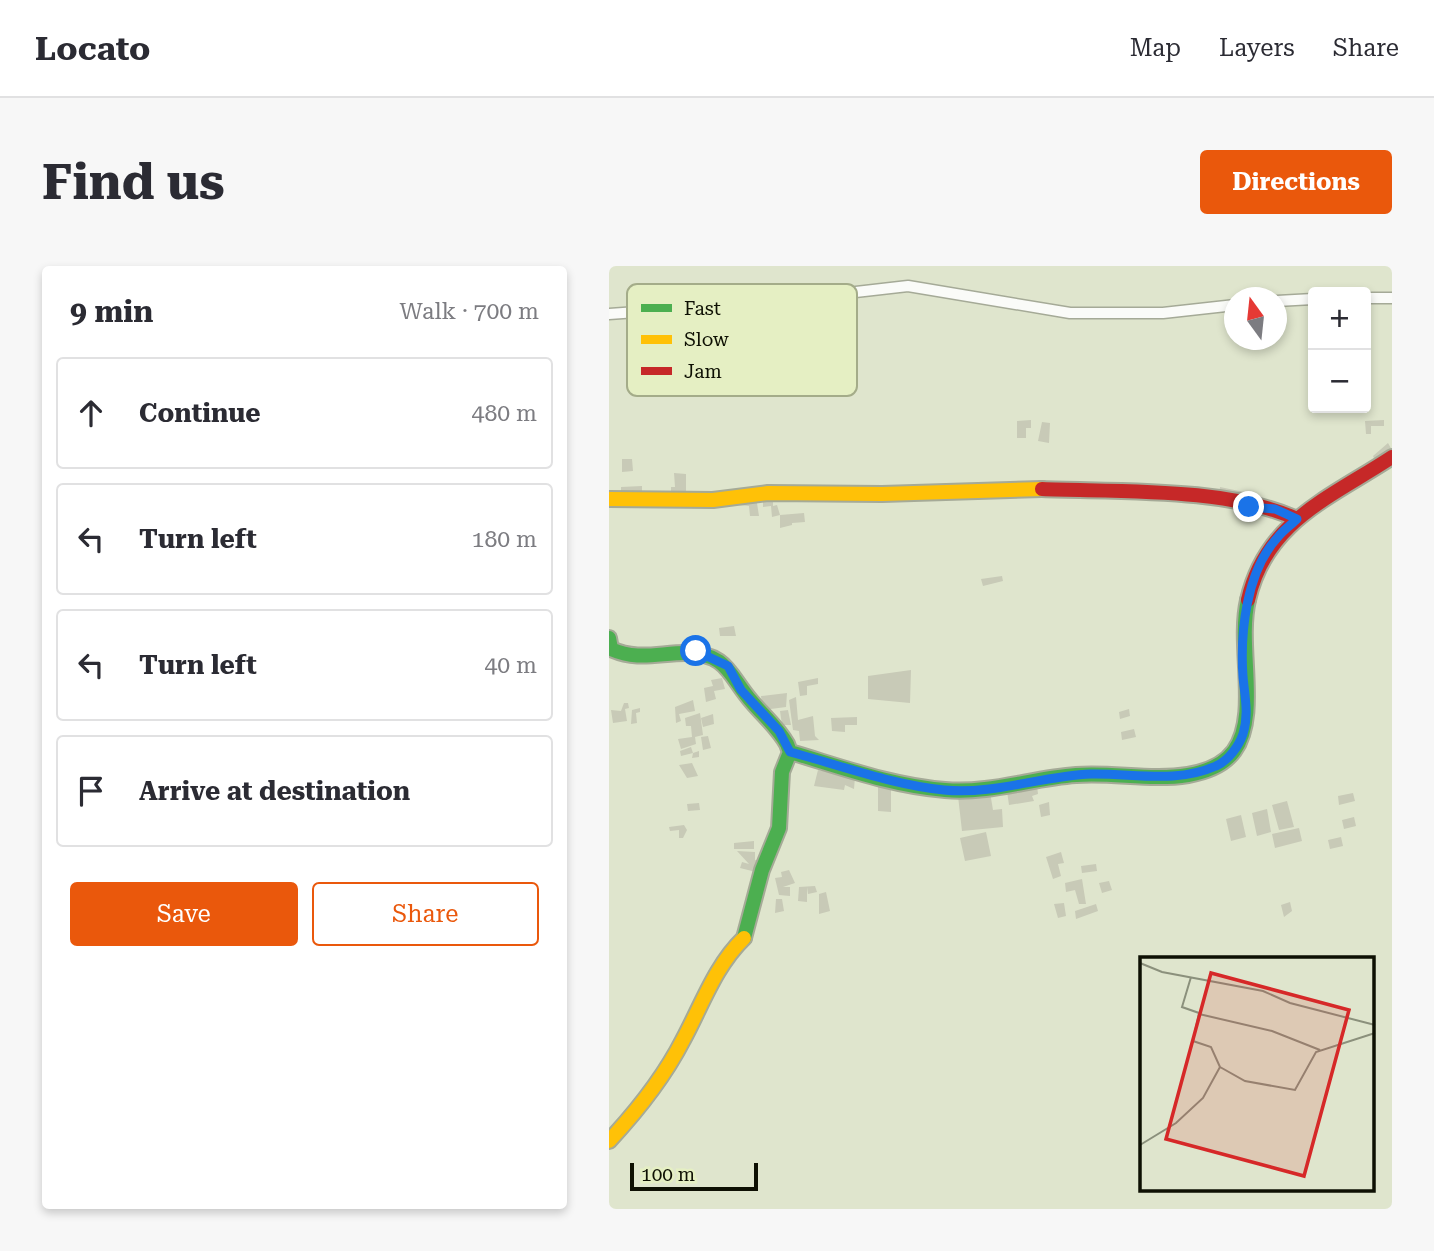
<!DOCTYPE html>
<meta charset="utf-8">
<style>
body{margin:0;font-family:"Roboto Serif",serif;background:#f7f7f7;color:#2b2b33}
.controls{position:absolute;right:21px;top:21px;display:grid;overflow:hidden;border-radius:7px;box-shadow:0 4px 10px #0003}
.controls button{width:63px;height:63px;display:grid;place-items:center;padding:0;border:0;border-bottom:2px solid #e1e1e2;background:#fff;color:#2b2b33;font:35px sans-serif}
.compass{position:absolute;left:615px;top:21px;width:63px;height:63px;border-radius:50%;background:#fff;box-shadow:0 4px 10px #0003;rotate:345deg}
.scale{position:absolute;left:21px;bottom:18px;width:128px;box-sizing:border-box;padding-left:7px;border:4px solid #0e1003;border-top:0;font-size:19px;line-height:24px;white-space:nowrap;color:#0e1003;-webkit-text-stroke:5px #e5efc3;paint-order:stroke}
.stop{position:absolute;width:21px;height:21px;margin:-16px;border:5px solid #1a73e8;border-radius:50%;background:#fff}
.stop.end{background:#1a73e8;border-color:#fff;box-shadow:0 2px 7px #0008}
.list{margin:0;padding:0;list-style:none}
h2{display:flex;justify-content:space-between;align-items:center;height:91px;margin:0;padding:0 28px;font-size:30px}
h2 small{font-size:23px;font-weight:400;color:#7c7c81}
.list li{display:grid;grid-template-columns:46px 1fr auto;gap:21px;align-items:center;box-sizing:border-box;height:112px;margin:0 14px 14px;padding:0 14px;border:2px solid #e1e1e2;border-radius:7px}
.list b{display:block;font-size:26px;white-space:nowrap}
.list em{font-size:23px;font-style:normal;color:#7c7c81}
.actions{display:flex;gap:14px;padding:21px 28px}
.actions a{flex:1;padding:16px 0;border:2px solid #ea580c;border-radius:7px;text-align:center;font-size:24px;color:#ea580c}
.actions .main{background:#ea580c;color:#fff}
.icon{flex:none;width:38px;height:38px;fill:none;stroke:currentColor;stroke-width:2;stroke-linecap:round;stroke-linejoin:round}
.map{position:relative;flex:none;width:783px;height:943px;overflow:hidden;border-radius:7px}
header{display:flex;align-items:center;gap:42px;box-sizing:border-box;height:98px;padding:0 35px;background:#fff;border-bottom:2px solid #e1e1e2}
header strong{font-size:33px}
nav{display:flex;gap:38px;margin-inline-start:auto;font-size:24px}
.intro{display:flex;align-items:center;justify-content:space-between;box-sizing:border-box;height:168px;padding:0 42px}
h1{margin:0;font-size:49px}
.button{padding:18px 32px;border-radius:7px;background:#ea580c;color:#fff;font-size:24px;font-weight:700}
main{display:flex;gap:42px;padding:0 42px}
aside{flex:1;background:#fff;border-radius:7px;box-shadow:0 4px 10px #0003}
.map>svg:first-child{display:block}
</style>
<header>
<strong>Locato</strong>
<nav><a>Map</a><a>Layers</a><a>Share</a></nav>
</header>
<div class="intro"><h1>Find us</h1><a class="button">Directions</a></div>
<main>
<aside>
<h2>9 min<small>Walk · 700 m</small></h2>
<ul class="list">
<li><svg class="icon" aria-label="ahead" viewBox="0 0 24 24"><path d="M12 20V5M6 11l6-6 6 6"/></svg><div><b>Continue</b></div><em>480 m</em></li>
<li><svg class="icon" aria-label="left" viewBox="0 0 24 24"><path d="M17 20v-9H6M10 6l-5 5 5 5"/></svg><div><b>Turn left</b></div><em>180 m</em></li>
<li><svg class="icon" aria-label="left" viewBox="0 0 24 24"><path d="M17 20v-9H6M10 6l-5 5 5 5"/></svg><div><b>Turn left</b></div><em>40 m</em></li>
<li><svg class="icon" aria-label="arrive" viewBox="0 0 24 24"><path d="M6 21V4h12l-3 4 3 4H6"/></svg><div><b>Arrive at destination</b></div></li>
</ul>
<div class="actions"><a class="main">Save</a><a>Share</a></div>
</aside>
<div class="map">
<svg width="783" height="943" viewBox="0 0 783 943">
<rect width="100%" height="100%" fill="#dfe5cd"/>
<path fill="#c8cab7" d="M 422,154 L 422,162 L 417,162 L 417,172 L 408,172 L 408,155 Z
M 775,154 L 775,160 L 762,160 L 762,168 L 757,168 L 756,155 Z
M 433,156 L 441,157 L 440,177 L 429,175 Z
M 779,177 L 783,184 L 767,197 L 764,190 Z
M 13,193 L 23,193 L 24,205 L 13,206 Z
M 65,207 L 77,208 L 77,230 L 62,230 L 62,221 L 66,221 Z
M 33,220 L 33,230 L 12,230 L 12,221 Z
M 611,221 L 635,226 L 633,233 L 610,230 Z
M 164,231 L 164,240 L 168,239 L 171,249 L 163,251 L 162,240 L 154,241 L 154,234 Z
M 140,232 L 140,237 L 148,237 L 150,250 L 141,250 L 140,240 L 130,239 L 128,233 Z
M 195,247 L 196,256 L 183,257 L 183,259 L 171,262 L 171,249 Z
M 393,310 L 394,315 L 374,320 L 372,313 Z
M 125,360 L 127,370 L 111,370 L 110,362 Z
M 302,404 L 301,437 L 259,433 L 259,410 Z
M 113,412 L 116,423 L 105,425 L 107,433 L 97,436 L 95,422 L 104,420 L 102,414 Z
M 209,412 L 209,418 L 198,420 L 198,429 L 191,430 L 189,416 Z
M 178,427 L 177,441 L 154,444 L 152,430 Z
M 187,431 L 189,454 L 204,450 L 206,470 L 210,474 L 191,475 L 190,465 L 184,464 L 180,434 Z
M 84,434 L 86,445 L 70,448 L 72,455 L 67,457 L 66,441 Z
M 15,437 L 19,437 L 20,442 L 16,443 L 18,455 L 4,457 L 2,444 L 12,445 Z
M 31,442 L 31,446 L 27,447 L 28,457 L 22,458 L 23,444 Z
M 520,443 L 521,450 L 511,453 L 510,446 Z
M 179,444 L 182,459 L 173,459 L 171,445 Z
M 91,447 L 94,469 L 86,471 L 87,478 L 72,483 L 69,473 L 83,471 L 82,460 L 77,460 L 76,452 Z
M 104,448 L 105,458 L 94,461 L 92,452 Z
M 248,451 L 248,459 L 236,459 L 236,466 L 223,465 L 222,452 Z
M 525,463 L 527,471 L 513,474 L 512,466 Z
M 99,470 L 102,482 L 94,484 L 92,471 Z
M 82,481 L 84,487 L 90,485 L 90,491 L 83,492 L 84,487 L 72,490 L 71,485 Z
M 83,497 L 89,510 L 78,512 L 70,499 Z
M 209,504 L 246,511 L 245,523 L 236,519 L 235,524 L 205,520 Z
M 282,517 L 282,546 L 269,545 L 269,518 Z
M 428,520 L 429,528 L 423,530 L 425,535 L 400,539 L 398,525 Z
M 381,526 L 384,544 L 393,543 L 394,561 L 353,565 L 349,530 Z
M 744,527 L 746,535 L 730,539 L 729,530 Z
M 678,535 L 685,561 L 670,564 L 663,539 Z
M 440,536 L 441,549 L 432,551 L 430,539 Z
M 90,537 L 91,544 L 79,545 L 78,538 Z
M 658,543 L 662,566 L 648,570 L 643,547 Z
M 632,549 L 637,571 L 622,575 L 617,553 Z
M 745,551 L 747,560 L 735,563 L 733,554 Z
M 75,559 L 78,564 L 74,572 L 70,572 L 70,564 L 61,565 L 60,561 Z
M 690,562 L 693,575 L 666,582 L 663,568 Z
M 377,566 L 382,590 L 356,595 L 351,572 Z
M 732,571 L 734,580 L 721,583 L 719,574 Z
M 145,575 L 145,583 L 125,583 L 125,577 Z
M 128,585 L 146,586 L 146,594 L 153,595 L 151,607 L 131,602 L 133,596 L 140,598 Z
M 452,586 L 455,597 L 449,598 L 452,610 L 444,613 L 437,591 Z
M 487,598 L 488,605 L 473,607 L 472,600 Z
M 180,604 L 186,617 L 174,621 L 181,621 L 181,630 L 170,629 L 166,612 L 173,611 L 172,606 Z
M 473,613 L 477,638 L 470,638 L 466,624 L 457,626 L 456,617 Z
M 500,615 L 503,624 L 493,627 L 490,617 Z
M 206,620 L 208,626 L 199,628 L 198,621 L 198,636 L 189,635 L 190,621 Z
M 217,626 L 221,645 L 210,648 L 210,628 Z
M 167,633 L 173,633 L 175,645 L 166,647 Z
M 681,636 L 683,645 L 675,651 L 672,639 Z
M 455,637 L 457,650 L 449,652 L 445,638 Z
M 487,638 L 489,645 L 467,653 L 466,645 Z"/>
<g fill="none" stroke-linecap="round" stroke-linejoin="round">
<defs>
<path id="street" d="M 757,32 L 783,32
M 668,35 L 704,33
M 0,48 L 151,37 L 299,20 L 461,47 L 554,47 L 626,39"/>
<path id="fast" d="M 0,372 L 2,383 C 28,395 50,387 77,387 C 119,387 120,410 143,436 C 155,450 169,462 178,478 L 181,486 L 173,506 L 170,562 L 153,604 L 135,672
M 181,486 C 232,501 283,520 336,524 C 381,528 423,512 467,509 C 504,506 542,515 579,509 C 596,506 614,500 625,485 C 651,449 628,381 639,334"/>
<path id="slow" d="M 0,233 L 104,234 L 159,227 L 273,228 L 433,223
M 0,875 C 28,845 55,811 74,774 C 93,739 106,700 135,672"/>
<path id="jam" d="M 433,223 C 510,226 618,221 688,253
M 639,334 C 657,255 721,232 783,191"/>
</defs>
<use href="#street" stroke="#a5aa97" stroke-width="13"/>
<use href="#fast" stroke="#a5aa97" stroke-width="18"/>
<use href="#slow" stroke="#a5aa97" stroke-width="18"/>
<use href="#jam" stroke="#a5aa97" stroke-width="18"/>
<use href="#street" stroke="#fafbf8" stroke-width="10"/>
<use href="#fast" stroke="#4caf50" stroke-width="14"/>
<use href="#slow" stroke="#ffc107" stroke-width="14"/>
<use href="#jam" stroke="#c62828" stroke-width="14"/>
</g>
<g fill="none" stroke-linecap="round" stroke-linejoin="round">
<path stroke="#1a73e8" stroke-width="9" d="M 87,385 L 119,400 L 132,424 L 170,465 L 181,486 C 231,499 283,519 335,524 C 385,529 432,510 482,508 C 524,507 567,518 607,500 C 619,495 630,480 634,468 C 640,448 636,432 634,411 C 631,367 637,305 669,271 C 674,264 682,259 688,253 L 666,243 L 640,241"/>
</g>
<g transform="translate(531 691)">
<rect width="234" height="234" fill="#dfe5cd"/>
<path fill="none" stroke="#8b907c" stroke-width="2" d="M 0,6 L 22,15 L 123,34 L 150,46 L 235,68M 59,57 L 132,74 L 180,93M 80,110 L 105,124 L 155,133 L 176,95 L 235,76M 0,188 L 36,166 L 63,141 L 80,110 L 71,90 L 53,84 L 59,56 L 42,50 L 51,20"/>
<path fill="#d62828" fill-opacity="0.15" stroke="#d62828" stroke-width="3.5" d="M 71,16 L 209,53 L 164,219 L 26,182 Z"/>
<rect width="234" height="234" fill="none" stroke="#0e1003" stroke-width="3.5"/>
</g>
<rect x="18" y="18" width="230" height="112" rx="10" fill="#e5efc3" stroke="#a4ac89" stroke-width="2"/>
<rect x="32" y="38" width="31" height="8" fill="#4caf50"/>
<rect x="32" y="69" width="31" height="9" fill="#ffc107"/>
<rect x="32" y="101" width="31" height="8" fill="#c62828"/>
<g font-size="19" fill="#0e1003">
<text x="75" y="49">Fast</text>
<text x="75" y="80">Slow</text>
<text x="75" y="112">Jam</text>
</g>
</svg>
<div class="controls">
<button>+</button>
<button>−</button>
</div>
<svg class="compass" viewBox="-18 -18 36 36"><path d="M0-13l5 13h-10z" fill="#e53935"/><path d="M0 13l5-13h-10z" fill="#7c7c81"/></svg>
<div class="scale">100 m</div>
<div class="stop" style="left:87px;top:385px"></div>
<div class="stop end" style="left:640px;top:241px"></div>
</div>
</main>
